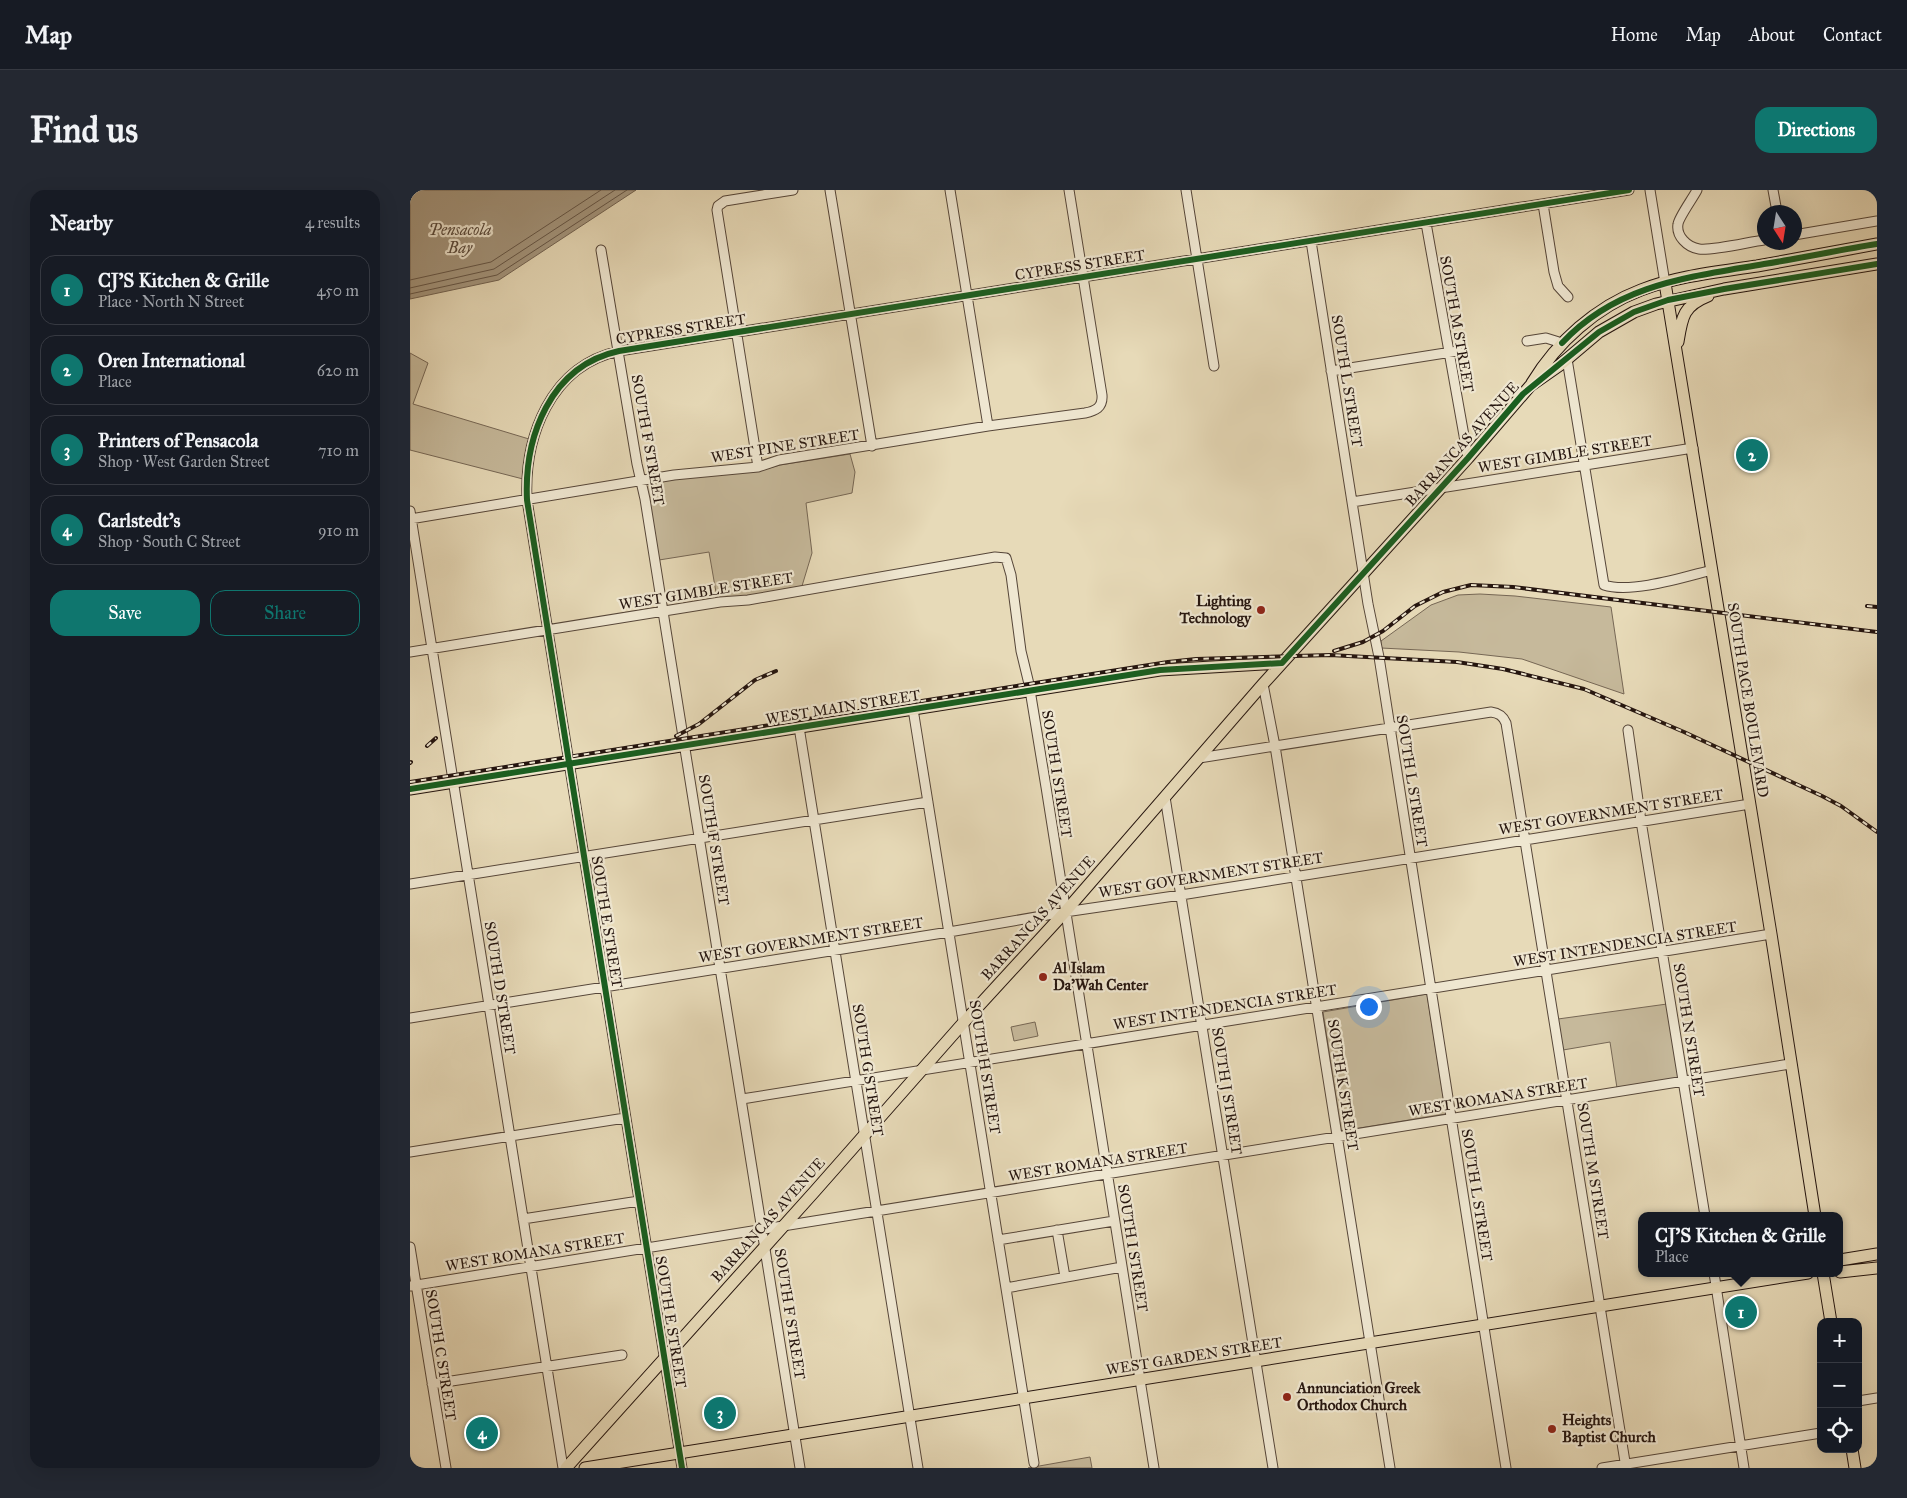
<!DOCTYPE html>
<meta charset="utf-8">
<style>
body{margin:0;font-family:"IM FELL Great Primer",serif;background:#242831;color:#f1f3f6}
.controls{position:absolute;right:15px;bottom:15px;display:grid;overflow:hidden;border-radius:10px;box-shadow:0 5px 20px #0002}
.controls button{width:45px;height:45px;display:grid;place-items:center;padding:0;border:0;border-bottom:1px solid #363941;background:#171b24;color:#f1f3f6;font:25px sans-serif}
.compass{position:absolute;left:1347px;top:15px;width:45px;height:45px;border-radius:50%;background:#171b24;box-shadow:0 5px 20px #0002;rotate:168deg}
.you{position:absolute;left:958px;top:816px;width:18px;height:18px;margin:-12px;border:4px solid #fff;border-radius:50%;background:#1a73e8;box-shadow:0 0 0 8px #1a73e833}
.badge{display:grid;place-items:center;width:32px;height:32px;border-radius:50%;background:#0f766e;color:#fff;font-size:16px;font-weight:700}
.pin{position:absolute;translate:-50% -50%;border:2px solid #fff;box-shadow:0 1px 5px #0006}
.popup{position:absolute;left:1228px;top:1022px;width:205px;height:65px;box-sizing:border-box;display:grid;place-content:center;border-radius:10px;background:#171b24;filter:drop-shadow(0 1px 4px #0005);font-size:16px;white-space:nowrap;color:#9ea1a6}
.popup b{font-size:19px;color:#f1f3f6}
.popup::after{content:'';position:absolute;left:50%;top:100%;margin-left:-10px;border:10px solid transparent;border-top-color:#171b24}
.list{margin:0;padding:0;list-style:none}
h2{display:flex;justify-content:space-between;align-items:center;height:65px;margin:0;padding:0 20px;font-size:21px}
h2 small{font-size:16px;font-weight:400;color:#9ea1a6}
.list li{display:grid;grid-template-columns:32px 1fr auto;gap:15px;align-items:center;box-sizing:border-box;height:70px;margin:0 10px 10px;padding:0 10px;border:1px solid #363941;border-radius:15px}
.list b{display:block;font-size:19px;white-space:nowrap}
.list p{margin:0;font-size:16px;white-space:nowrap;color:#9ea1a6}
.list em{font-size:16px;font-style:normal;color:#9ea1a6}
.actions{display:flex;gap:10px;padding:15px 20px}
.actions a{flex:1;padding:11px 0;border:1px solid #0f766e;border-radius:15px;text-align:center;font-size:18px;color:#0f766e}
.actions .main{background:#0f766e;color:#fff}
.icon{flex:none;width:28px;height:28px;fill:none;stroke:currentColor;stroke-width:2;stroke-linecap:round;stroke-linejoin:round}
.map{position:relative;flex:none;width:1467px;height:1278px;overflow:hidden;border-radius:15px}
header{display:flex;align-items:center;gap:30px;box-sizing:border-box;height:70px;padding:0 25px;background:#171b24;border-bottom:1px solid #363941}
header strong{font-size:24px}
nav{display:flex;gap:28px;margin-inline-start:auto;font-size:18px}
.intro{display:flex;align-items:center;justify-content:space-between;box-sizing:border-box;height:120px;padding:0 30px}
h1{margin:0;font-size:35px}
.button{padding:12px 22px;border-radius:15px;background:#0f766e;color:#fff;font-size:18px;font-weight:700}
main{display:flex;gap:30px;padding:0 30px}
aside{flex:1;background:#171b24;border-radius:15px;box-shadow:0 5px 20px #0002}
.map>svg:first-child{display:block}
</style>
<header>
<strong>Map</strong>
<nav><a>Home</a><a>Map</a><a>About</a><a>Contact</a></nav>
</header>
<div class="intro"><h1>Find us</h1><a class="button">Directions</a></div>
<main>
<aside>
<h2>Nearby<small>4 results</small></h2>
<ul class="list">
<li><span class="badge">1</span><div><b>CJ'S Kitchen &amp; Grille</b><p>Place · North N Street</p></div><em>450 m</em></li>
<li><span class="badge">2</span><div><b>Oren International</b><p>Place</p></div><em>620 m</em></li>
<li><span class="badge">3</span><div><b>Printers of Pensacola</b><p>Shop · West Garden Street</p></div><em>710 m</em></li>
<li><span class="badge">4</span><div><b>Carlstedt's</b><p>Shop · South C Street</p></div><em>910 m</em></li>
</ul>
<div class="actions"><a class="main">Save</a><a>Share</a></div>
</aside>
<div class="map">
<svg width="1467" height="1278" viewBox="0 0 1467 1278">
<rect width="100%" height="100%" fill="#e7dab8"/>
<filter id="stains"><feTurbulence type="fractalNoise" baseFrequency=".004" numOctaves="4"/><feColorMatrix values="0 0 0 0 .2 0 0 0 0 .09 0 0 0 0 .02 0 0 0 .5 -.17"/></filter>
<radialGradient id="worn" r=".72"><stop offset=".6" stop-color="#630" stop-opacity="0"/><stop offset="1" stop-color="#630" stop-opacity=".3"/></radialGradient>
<path fill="#c6b99b" stroke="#766755" d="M 0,163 L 18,173 L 3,214 L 119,249 L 113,289 L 0,260 Z
M 440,264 L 445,282 L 442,303 L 396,313 L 402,363 L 392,396 L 337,406 L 307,408 L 299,362 L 249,370 L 236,295 L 265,289 L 352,280 L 370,275 Z
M 1070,404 L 1105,406 L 1201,417 L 1214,504 L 1112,469 L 1049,462 L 971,458 L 971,451 L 1021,415 L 1048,405 Z
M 1017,804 L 1036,924 L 931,941 L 913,822 Z
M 1257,814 L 1269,888 L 1207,898 L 1200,852 L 1153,860 L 1148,829 Z
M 625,832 L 628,846 L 604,851 L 601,837 Z
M 680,1267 L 682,1278 L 618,1278 Z"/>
<path fill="#a5977f" stroke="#726352" d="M 0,0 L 226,0 L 89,90 L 0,109 Z"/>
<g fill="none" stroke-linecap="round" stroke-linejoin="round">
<path stroke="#655647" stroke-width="1" d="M 0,90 L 81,72 L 191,0
M 0,98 L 84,79 L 205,0
M 0,104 L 87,85 L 217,0"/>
<defs>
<path id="minor" d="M 420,0 L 462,256
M 540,0 L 578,236
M 776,0 L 804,176
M 1240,0 L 1255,93
M 1287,0 C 1283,8 1269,27 1268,34 C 1266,46 1277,57 1289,59 C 1302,61 1339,52 1354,50
M 1363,0 L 1367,22
M 1133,14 L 1144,82 L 1148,96 L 1158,107
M 1016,33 L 1058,268
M 1384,45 L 1467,31
M 901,51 L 958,414 L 969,467 L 1096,1278
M 191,60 L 227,274 L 235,309 L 390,1278
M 1117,151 L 1136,148 L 1152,153
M 1157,169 L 1194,395 C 1221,404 1274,387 1302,380
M 921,181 L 1048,161
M 348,277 L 307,20 L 308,16 L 315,11 L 383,0
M 942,312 L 1283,258
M 0,321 L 153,1278
M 0,329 L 264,285 L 348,277 L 369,270 L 578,236 L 675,223 C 685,221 693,218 692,205 L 659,0
M 0,462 L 310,412 L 338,410 L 585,367 L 596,368 L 601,385 L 611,461 L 619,494 L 636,597 L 744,1278
M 853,494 L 865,556 L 980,1278
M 503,519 L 624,1273
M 389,537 L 508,1278
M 1218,540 L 1231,631 L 1295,1026
M 789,568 L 1081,522 C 1089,523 1093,526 1096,533 L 1216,1278
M 755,607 L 863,1278
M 0,694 L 518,612
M 0,828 L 539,742 L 655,722 L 771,705 L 1340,614
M 332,909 L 1361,744
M 0,962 L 215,928
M 113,1029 L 229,1011
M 647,1040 L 655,1087
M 588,1050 L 704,1031
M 0,1057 L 36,1278
M 1304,1083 L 1334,1278
M 0,1096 L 1380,874
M 596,1098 L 712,1077
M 22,1194 L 212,1165
M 1448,1211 L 1467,1208
M 272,1278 L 117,310 C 114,247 140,176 209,161 L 1219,0
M 1192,1278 L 1411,1243"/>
<path id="major" d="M 1255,93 L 1361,744 L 1405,1026
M 1268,152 C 1272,127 1273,116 1298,106
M 1122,193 C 1147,152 1186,117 1231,100 C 1267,86 1308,82 1347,76 C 1387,69 1427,61 1467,54
M 0,599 L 750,480 L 872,473
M 1430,1070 L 1467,1064
M 1430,1082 L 1467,1078
M 1413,1083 L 1421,1132
M 1442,1259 L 1445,1278
M 156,1278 L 405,1001 L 554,832 L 655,722 L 853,494 L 1058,268 L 1120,196 L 1150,175 L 1189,142 L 1224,122 L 1246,114 L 1314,99 L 1467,74
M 175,1278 L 1398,1083"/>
</defs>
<use href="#minor" stroke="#564639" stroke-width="11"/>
<use href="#major" stroke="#25150f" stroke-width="13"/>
<use href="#minor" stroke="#efe7d1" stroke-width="9"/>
<use href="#major" stroke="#e7dab8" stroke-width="11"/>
<defs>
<path id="rail" d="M 1457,416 L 1467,417
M 924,461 L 953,452 L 973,441 L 1005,416 L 1033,402 L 1061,395 L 1103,397 L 1467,442
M 266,546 L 289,534 L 345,490 L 366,481
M 17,556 L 26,548
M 0,573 L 1,572
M 0,592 L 758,472 L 786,469 L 920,465 L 1047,472 L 1093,479 L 1174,499 L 1274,542 L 1412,606 L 1431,616 L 1467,642"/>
</defs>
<use href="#rail" stroke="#25150f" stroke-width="4"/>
<use href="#rail" stroke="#efe7d1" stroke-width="2" stroke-dasharray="5.5" stroke-linecap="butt"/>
<defs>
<path id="cycleway" d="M 1152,153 C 1207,94 1279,87 1354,74 C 1392,68 1429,60 1467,54
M 0,599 L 750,480 L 872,473 L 1058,268 L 1113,204 L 1189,142 L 1224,122 L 1258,110 L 1314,99 L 1467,74
M 272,1278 L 117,310 C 114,247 140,176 209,161 L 1219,0"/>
</defs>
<use href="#cycleway" stroke="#efe7d1" stroke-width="9"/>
<use href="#cycleway" stroke="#1b5e20" stroke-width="6"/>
</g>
<g fill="#8f2418" stroke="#efe7d1" stroke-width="2">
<circle cx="851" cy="420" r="5"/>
<circle cx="633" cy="787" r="5"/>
<circle cx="877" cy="1207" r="5"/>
<circle cx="1142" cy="1239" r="5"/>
</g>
<g text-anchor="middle" stroke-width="4.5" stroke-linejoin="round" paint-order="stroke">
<g font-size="15" fill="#25150f" stroke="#efe7d1">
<text transform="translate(670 75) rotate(-9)" y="5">CYPRESS STREET</text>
<text transform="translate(1047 134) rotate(80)" y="5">SOUTH M STREET</text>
<text transform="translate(271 139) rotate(-9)" y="5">CYPRESS STREET</text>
<text transform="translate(937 191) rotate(81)" y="5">SOUTH L STREET</text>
<text transform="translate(238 250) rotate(80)" y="5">SOUTH F STREET</text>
<text transform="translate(1052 254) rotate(-48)" y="5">BARRANCAS AVENUE</text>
<text transform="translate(375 256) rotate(-9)" y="5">WEST PINE STREET</text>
<text transform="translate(1155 264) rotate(-9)" y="5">WEST GIMBLE STREET</text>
<text transform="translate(296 401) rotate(-9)" y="5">WEST GIMBLE STREET</text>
<text transform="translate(1338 510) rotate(81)" y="5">SOUTH PACE BOULEVARD</text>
<text transform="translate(433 517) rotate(-9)" y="5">WEST MAIN STREET</text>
<text transform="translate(647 584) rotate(81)" y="5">SOUTH I STREET</text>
<text transform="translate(1002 591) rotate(81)" y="5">SOUTH L STREET</text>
<text transform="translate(1201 622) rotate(-9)" y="5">WEST GOVERNMENT STREET</text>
<text transform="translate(304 650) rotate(81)" y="5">SOUTH F STREET</text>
<text transform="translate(801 685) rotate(-9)" y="5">WEST GOVERNMENT STREET</text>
<text transform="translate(628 728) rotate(-48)" y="5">BARRANCAS AVENUE</text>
<text transform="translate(197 732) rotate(81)" y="5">SOUTH E STREET</text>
<text transform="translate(401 750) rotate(-9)" y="5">WEST GOVERNMENT STREET</text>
<text transform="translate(1215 754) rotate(-9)" y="5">WEST INTENDENCIA STREET</text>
<text transform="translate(90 798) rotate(81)" y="5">SOUTH D STREET</text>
<text transform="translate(815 817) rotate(-9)" y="5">WEST INTENDENCIA STREET</text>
<text transform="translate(1279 840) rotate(81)" y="5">SOUTH N STREET</text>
<text transform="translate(575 877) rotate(81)" y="5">SOUTH H STREET</text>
<text transform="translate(458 880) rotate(81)" y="5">SOUTH G STREET</text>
<text transform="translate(933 895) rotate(81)" y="5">SOUTH K STREET</text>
<text transform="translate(817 901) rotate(81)" y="5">SOUTH J STREET</text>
<text transform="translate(1088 907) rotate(-9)" y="5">WEST ROMANA STREET</text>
<text transform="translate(688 972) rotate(-9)" y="5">WEST ROMANA STREET</text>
<text transform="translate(1183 981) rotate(81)" y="5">SOUTH M STREET</text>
<text transform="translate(1067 1005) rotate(81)" y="5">SOUTH L STREET</text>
<text transform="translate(358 1030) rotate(-48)" y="5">BARRANCAS AVENUE</text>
<text transform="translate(723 1058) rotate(81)" y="5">SOUTH I STREET</text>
<text transform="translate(125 1062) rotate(-9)" y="5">WEST ROMANA STREET</text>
<text transform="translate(380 1124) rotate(81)" y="5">SOUTH F STREET</text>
<text transform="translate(261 1132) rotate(81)" y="5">SOUTH E STREET</text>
<text transform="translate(31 1165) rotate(81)" y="5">SOUTH C STREET</text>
<text transform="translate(784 1166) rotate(-9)" y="5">WEST GARDEN STREET</text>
</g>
<g font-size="15" font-weight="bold" fill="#25150f" stroke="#efe7d1" text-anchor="start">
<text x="841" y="416" text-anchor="end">Lighting<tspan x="841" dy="17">Technology</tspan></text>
<text x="643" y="783">Al Islam<tspan x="643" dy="17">Da'Wah Center</tspan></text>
<text x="887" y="1203">Annunciation Greek<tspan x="887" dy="17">Orthodox Church</tspan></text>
<text x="1152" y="1235">Heights<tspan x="1152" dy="17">Baptist Church</tspan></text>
</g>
<g font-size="16" font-style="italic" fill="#58493c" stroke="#efe7d1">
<text x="50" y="45">Pensacola<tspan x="50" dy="18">Bay</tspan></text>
</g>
</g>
<rect width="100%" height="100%" filter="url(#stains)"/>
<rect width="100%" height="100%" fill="url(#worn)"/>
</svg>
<div class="controls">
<button>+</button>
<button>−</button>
<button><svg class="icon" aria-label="locate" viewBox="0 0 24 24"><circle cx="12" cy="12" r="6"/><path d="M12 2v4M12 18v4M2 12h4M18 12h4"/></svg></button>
</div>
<svg class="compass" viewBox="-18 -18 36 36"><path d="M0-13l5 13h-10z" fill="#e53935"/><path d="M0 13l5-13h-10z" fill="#9ea1a6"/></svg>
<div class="you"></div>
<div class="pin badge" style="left:1331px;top:1122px">1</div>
<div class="popup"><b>CJ'S Kitchen &amp; Grille</b>Place</div>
<div class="pin badge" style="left:1342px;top:265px">2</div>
<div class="pin badge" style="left:310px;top:1223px">3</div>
<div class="pin badge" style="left:72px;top:1243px">4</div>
</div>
</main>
